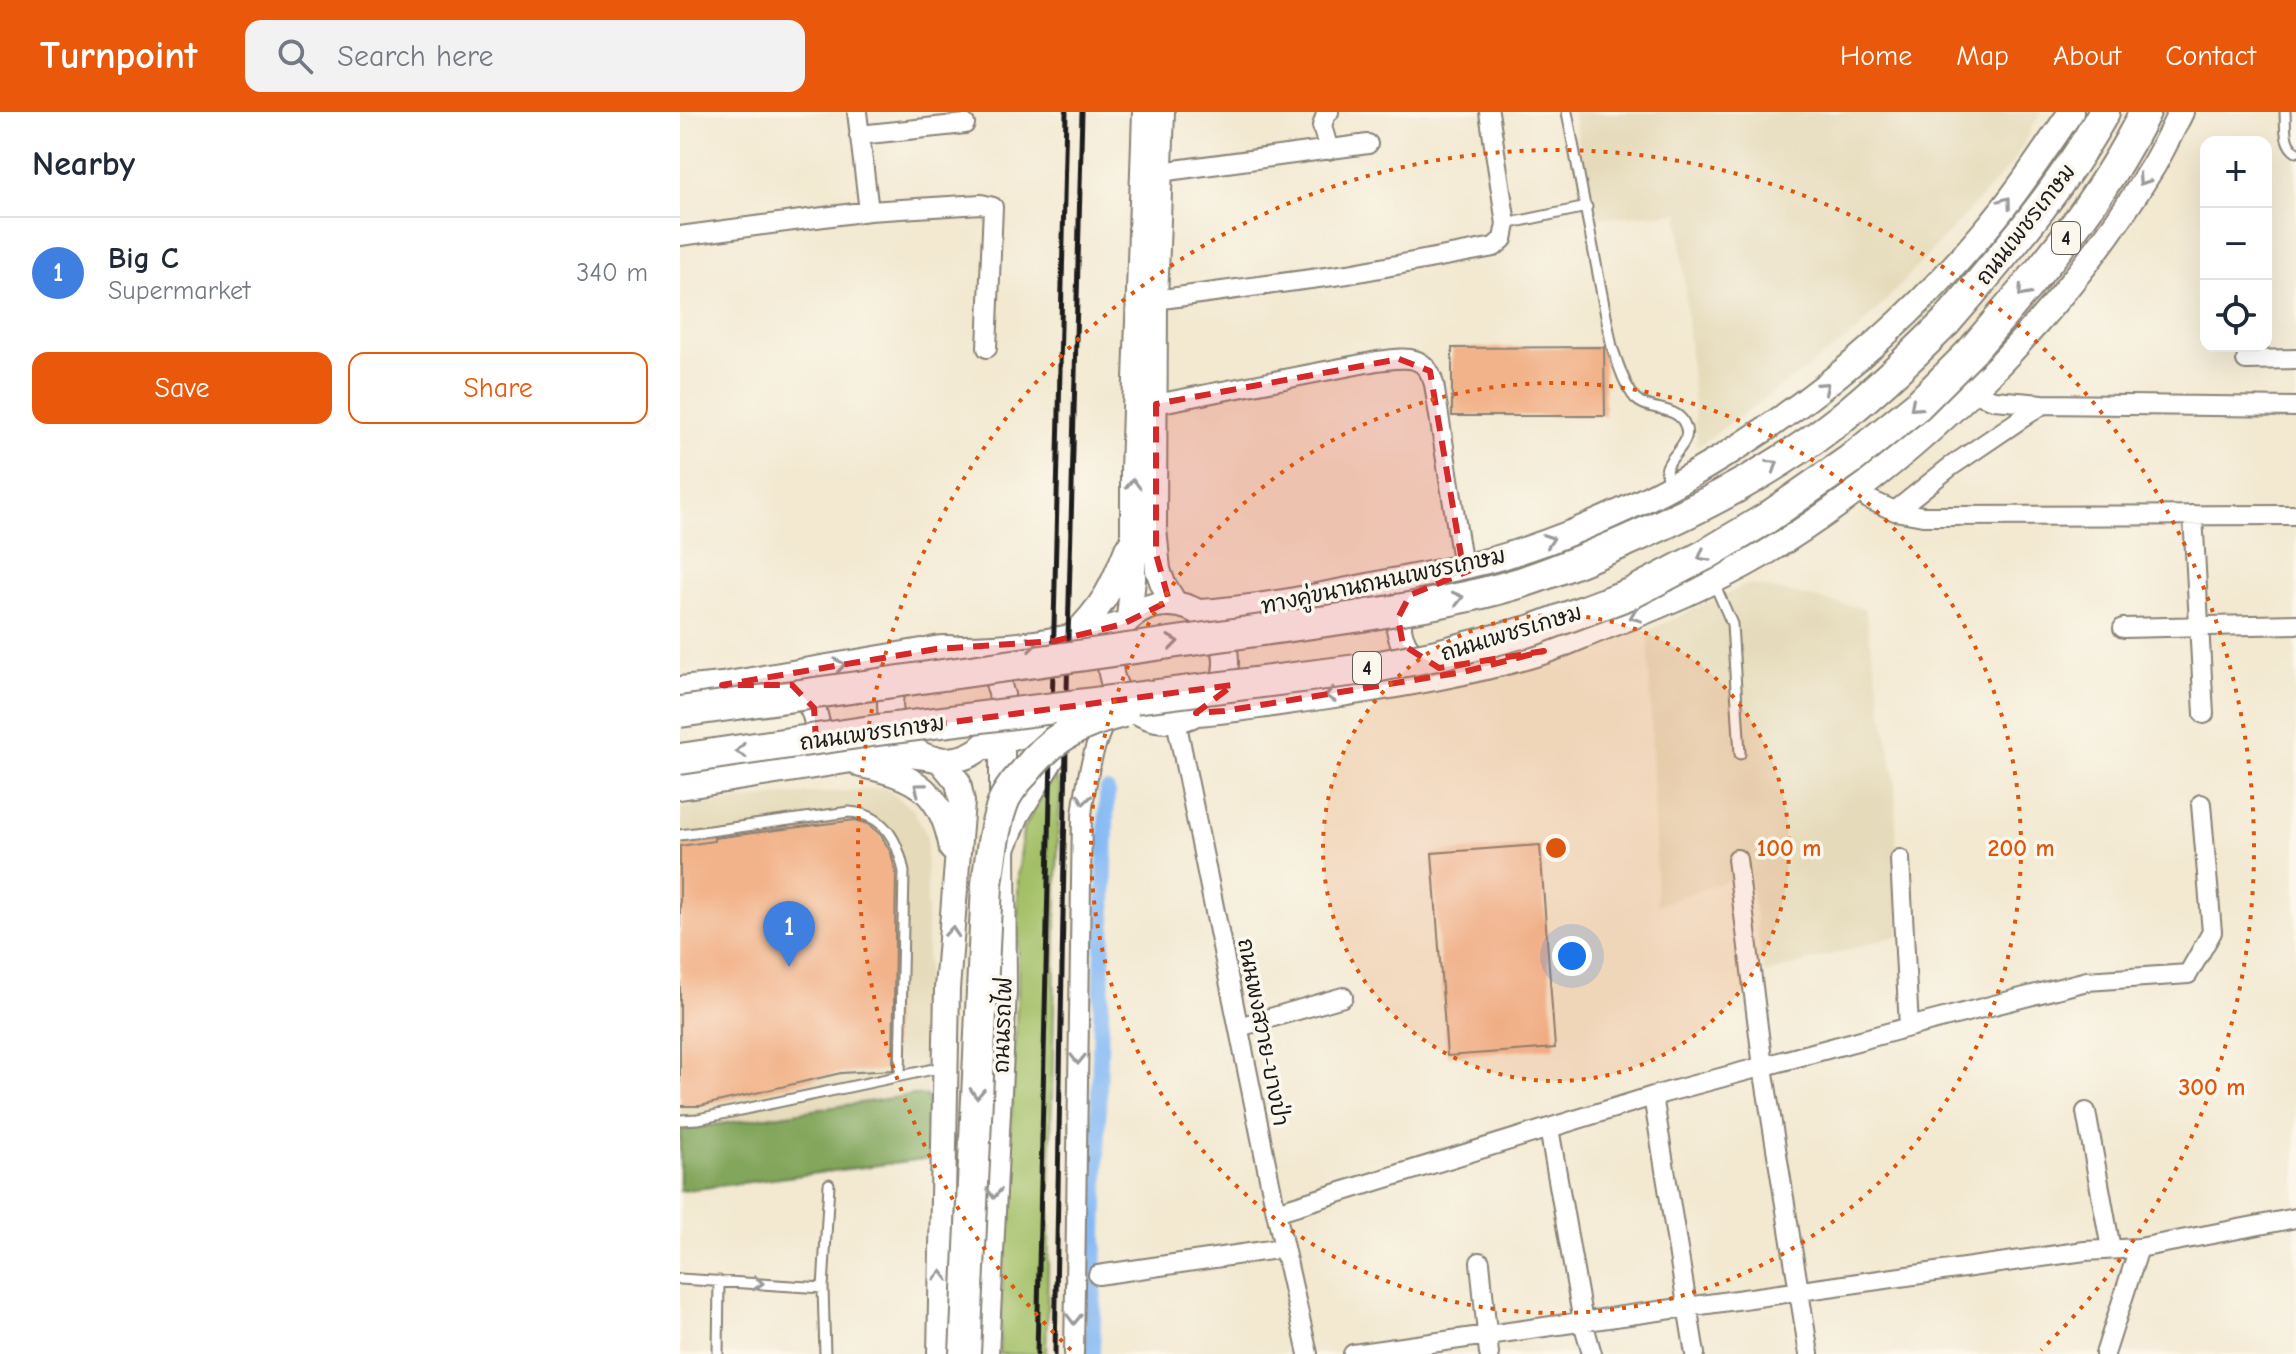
<!DOCTYPE html>
<meta charset="utf-8">
<style>
body{margin:0;font-family:"Comic Neue","Playpen Sans Thai",sans-serif;background:#f2f2f3;color:#1f2937}
.controls{position:absolute;right:24px;top:24px;display:grid;overflow:hidden;border-radius:16px;box-shadow:0 8px 32px #0002}
.controls button{width:72px;height:72px;display:grid;place-items:center;padding:0;border:0;border-bottom:2px solid #e0e1e3;background:#fff;color:#1f2937;font:40px sans-serif}
.you{position:absolute;left:892px;top:844px;width:28px;height:28px;margin:-20px;border:6px solid #fff;border-radius:50%;background:#1a73e8;box-shadow:0 0 0 12px #1a73e833}
.badge{display:grid;place-items:center;width:52px;height:52px;border-radius:50%;background:#ea580c;color:#fff;font-size:26px;font-weight:700}
.pin{position:absolute;translate:-50% -66px;filter:drop-shadow(0 2px 4px #0008)}
.pin::after{content:'';position:absolute;top:42px;width:28px;height:24px;background:inherit;clip-path:polygon(0 0,100% 0,50% 100%)}
.list{margin:0;padding:0;list-style:none}
h2{display:flex;justify-content:space-between;align-items:center;height:104px;margin:0;padding:0 32px;font-size:34px}
h2 small{font-size:26px;font-weight:400;color:#747a83}
.list li{display:grid;grid-template-columns:52px 1fr auto;gap:24px;align-items:center;box-sizing:border-box;height:112px;padding:0 32px;border-top:2px solid #e0e1e3}
.list b{display:block;font-size:30px;white-space:nowrap}
.list p{margin:0;font-size:26px;white-space:nowrap;color:#747a83}
.list em{font-size:26px;font-style:normal;color:#747a83}
.actions{display:flex;gap:16px;padding:24px 32px}
.actions a{flex:1;padding:18px 0;border:2px solid #ea580c;border-radius:16px;text-align:center;font-size:28px;color:#ea580c}
.actions .main{background:#ea580c;color:#fff}
.icon{flex:none;width:44px;height:44px;fill:none;stroke:currentColor;stroke-width:2;stroke-linecap:round;stroke-linejoin:round}
.map{position:relative;flex:none;width:1616px;height:1242px;overflow:hidden}
header{display:flex;align-items:center;gap:48px;box-sizing:border-box;height:112px;padding:0 40px;background:#ea580c;color:#fff}
header strong{font-size:38px}
nav{display:flex;gap:44px;margin-inline-start:auto;font-size:28px}
.search{width:560px;height:72px;background:#f2f2f3;display:flex;align-items:center;gap:20px;box-sizing:border-box;padding:0 28px;border-radius:16px;color:#747a83;font-size:30px}
main{display:flex}
aside{flex:1;background:#fff}
.map>svg:first-child{display:block}
</style>
<header>
<strong>Turnpoint</strong>
<div class="search"><svg class="icon" aria-label="search" viewBox="0 0 24 24"><circle cx="10" cy="10" r="6"/><path d="M15 15l6 6"/></svg>Search here</div>
<nav><a>Home</a><a>Map</a><a>About</a><a>Contact</a></nav>
</header>
<main>
<aside>
<h2>Nearby<small></small></h2>
<ul class="list">
<li><span class="badge" style="background:#3f7fe0">1</span><div><b>Big C</b><p>Supermarket</p></div><em>340 m</em></li>
</ul>
<div class="actions"><a class="main">Save</a><a>Share</a></div>
</aside>
<div class="map">
<svg width="1616" height="1242" viewBox="0 0 1616 1242">
<rect width="100%" height="100%" fill="#fbf7ec"/>
<filter id="ink" filterUnits="userSpaceOnUse"><feTurbulence type="fractalNoise" baseFrequency=".0125" numOctaves="2"/><feDisplacementMap in="SourceGraphic" scale="16" xChannelSelector="R" yChannelSelector="G"/><feConvolveMatrix kernelMatrix="1 2 1 2 8 2 1 2 1" color-interpolation-filters="sRGB"/></filter>
<filter id="wash" filterUnits="userSpaceOnUse"><feTurbulence type="fractalNoise" baseFrequency=".006" numOctaves="4" result="noise"/><feDisplacementMap in="SourceGraphic" scale="32" xChannelSelector="R" yChannelSelector="G"/><feGaussianBlur stdDeviation="1.8" result="paint"/><feColorMatrix in="noise" values="0 0 0 0 0 0 0 0 0 0 0 0 0 0 0 0 0 1.4 0 .05"/><feComposite in="paint" operator="in"/></filter>
<g filter="url(#wash)">
<rect width="100%" height="100%" fill="#f3e9d1"/>
<path fill="#e5daba" d="M 893,0 L 1361,0 L 1331,53 L 1178,219 L 1017,335 L 999,101 L 913,106 Z
M 1068,472 L 1185,497 L 1215,670 L 1219,823 L 1084,862 L 1069,761 L 977,793 L 968,519 Z
M 205,676 L 233,697 L 247,723 L 247,984 L 233,983 L 0,1018 L 0,696 L 92,684 Z"/>
<path fill="#a3bf66" stroke="#606e41" stroke-width="2" d="M 375,664 L 381,677 L 378,723 L 366,1242 L 319,1242 L 338,872 L 338,766 L 343,718 L 361,685 Z"/>
<path fill="#82a65b" stroke="#4f613c" stroke-width="2" d="M 233,983 L 247,984 L 253,1046 L 0,1079 L 0,1018 Z"/>
<g fill="none" stroke-linecap="round" stroke-linejoin="round">
<path stroke="#86baf4" stroke-width="16" d="M 412,1242 L 427,679"/>
</g>
<g id="blocks">
<path fill="#f2b38a" d="M 924,235 L 925,304 L 772,304 L 772,236 Z
M 175,708 L 188,712 L 201,723 L 211,741 L 216,761 L 213,958 L 161,961 L 20,994 L 0,994 L 0,734 L 34,729 L 34,726 Z
M 860,733 L 875,936 L 767,944 L 752,741 Z"/>
</g>
</g>
<g filter="url(#ink)">
<use href="#blocks" fill-opacity="0" stroke="#888276" stroke-width="2"/>
<g fill="none" stroke-linecap="round" stroke-linejoin="round">
<defs>
<path id="service" d="M 887,0 L 932,235 C 938,251 944,273 955,286 C 968,300 995,293 1004,311 C 1014,329 993,340 987,355 C 985,361 987,367 989,373
M 1605,0 C 1606,15 1603,31 1616,40
M 826,112 L 907,95
M 1034,471 L 1052,512 L 1060,642
M 0,723 L 169,700 C 205,702 218,729 224,760 L 220,964
M 0,1008 L 18,1007 L 263,955
M 0,1167 L 143,1176 L 145,1242
M 143,1176 L 149,1072
M 38,1242 L 39,1169"/>
<path id="minor" d="M 177,0 L 189,99
M 179,23 L 285,12
M 649,38 L 642,14 L 646,2 L 649,0
M 480,60 L 688,32
M 0,124 L 189,99 L 301,92 L 313,95 L 307,236
M 475,188 L 668,162 L 814,135 L 823,127 L 826,112 L 809,0
M 1566,248 L 1616,247
M 1291,280 L 1314,288 L 1363,292 L 1616,295
M 476,292 L 697,249 C 724,246 745,240 754,272 L 783,455
M 1182,374 L 1188,387 L 1215,399 L 1243,404 L 1616,403
M 1215,399 L 1270,355 L 1363,292
M 1513,403 L 1524,602
M 1443,516 L 1616,512
M 496,608 L 596,1100 L 628,1242
M 1057,747 L 1083,955 L 1129,1242
M 1220,747 L 1229,915
M 559,915 L 663,885
M 973,984 L 1015,1242
M 1406,1000 L 1431,1137
M 869,1016 L 903,1210 L 912,1242
M 596,1100 L 973,984 L 1229,915 L 1407,869 L 1508,862 L 1532,820 L 1521,692
M 800,1150 L 809,1242
M 418,1163 L 604,1136
M 394,1242 L 402,703 C 406,671 411,642 424,612
M 673,1242 L 1405,1139 L 1459,1136 L 1616,1106
M 1425,1242 L 1459,1136"/>
<path id="secondary" d="M 482,0 L 475,188 L 474,416 L 478,458 L 483,472 L 495,492
M 728,485 C 710,511 720,540 747,554
M430 550a58 58 0 1 1 116 0a58 58 0 1 1-116 0Z
M 520,500 C 580,496 639,484 698,472 C 742,463 786,456 828,443 C 1010,386 1179,268 1302,122 C 1335,84 1363,41 1391,0
M 449,506 L 453,467 L 453,358 L 465,0
M 392,525 C 423,494 431,478 447,437
M 280,536 C 336,536 390,528 443,512
M210 592a56 56 0 1 1 112 0a56 56 0 1 1-112 0Z
M 112,574 C 135,591 145,614 130,641
M 0,577 L 42,573 L 242,539
M 322,583 L 322,693
M 516,601 C 560,598 604,590 648,584 C 720,573 793,561 862,540 C 883,533 904,523 925,515 C 984,493 1052,463 1105,429 C 1250,336 1384,201 1473,54 C 1483,37 1492,18 1501,0
M 307,635 C 335,623 366,617 396,615
M 259,647 L 278,670 L 282,690 L 267,877 L 260,1242
M 181,653 C 236,664 262,679 272,737
M 0,675 L 197,644 L 221,642 L 246,645
M 323,737 L 337,703 L 374,643
M 306,1242 L 324,878 L 323,734"/>
<path id="trunk" d="M 1266,210 C 1324,143 1381,77 1424,0
M 1291,240 C 1356,165 1421,90 1465,0"/>
</defs>
<use href="#service" stroke="#888276" stroke-width="13"/>
<use href="#minor" stroke="#888276" stroke-width="22"/>
<use href="#secondary" stroke="#888276" stroke-width="28"/>
<use href="#trunk" stroke="#888276" stroke-width="34"/>
<use href="#service" stroke="#fff" stroke-width="9"/>
<use href="#minor" stroke="#fff" stroke-width="18"/>
<use href="#secondary" stroke="#fff" stroke-width="24"/>
<use href="#trunk" stroke="#fff" stroke-width="30"/>
<path stroke="#1c1c1c" stroke-width="5" d="M 357,1242 L 386,0
M 375,1242 L 388,526 L 402,0"/>
<defs>
<path id="trunk-bridge" d="M 0,600 L 682,504 C 734,495 786,487 836,472 C 873,461 909,445 944,430 C 1019,397 1094,359 1159,308 C 1197,277 1232,244 1266,210
M 0,647 L 198,618 L 685,557 L 757,543 L 853,518 L 952,481 L 1025,443 L 1087,406 L 1170,348 L 1238,293 L 1291,240
M 285,1242 L 307,772 C 311,744 314,712 325,686 C 330,677 337,668 344,661 C 372,625 399,611 443,600"/>
</defs>
<use href="#trunk-bridge" stroke="#888276" stroke-width="34" stroke-linecap="butt"/>
<use href="#trunk-bridge" stroke="#fff" stroke-width="30"/>
</g>
<defs><path id="oneway-chevron" d="M-2-3.5L2.5 0L-2 3.5" fill="none" stroke-width="1.6" stroke-linecap="round" stroke-linejoin="round" transform="scale(2)"/></defs>
<g stroke="#999">
<use href="#oneway-chevron" transform="translate(1463 68) rotate(124)"/>
<use href="#oneway-chevron" transform="translate(1326 90) rotate(-53)"/>
<use href="#oneway-chevron" transform="translate(1343 180) rotate(131)"/>
<use href="#oneway-chevron" transform="translate(1144 275) rotate(-41)"/>
<use href="#oneway-chevron" transform="translate(1235 294) rotate(139)"/>
<use href="#oneway-chevron" transform="translate(1093 353) rotate(-33)"/>
<use href="#oneway-chevron" transform="translate(453 372) rotate(-89)"/>
<use href="#oneway-chevron" transform="translate(869 428) rotate(-19)"/>
<use href="#oneway-chevron" transform="translate(1023 444) rotate(151)"/>
<use href="#oneway-chevron" transform="translate(778 486) rotate(-14)"/>
<use href="#oneway-chevron" transform="translate(955 504) rotate(158)"/>
<use href="#oneway-chevron" transform="translate(493 530) rotate(-8)"/>
<use href="#oneway-chevron" transform="translate(352 532) rotate(-7)"/>
<use href="#oneway-chevron" transform="translate(160 553) rotate(-10)"/>
<use href="#oneway-chevron" transform="translate(650 583) rotate(171)"/>
<use href="#oneway-chevron" transform="translate(61 639) rotate(172)"/>
<use href="#oneway-chevron" transform="translate(239 676) rotate(-143)"/>
<use href="#oneway-chevron" transform="translate(404 687) rotate(98)"/>
<use href="#oneway-chevron" transform="translate(272 820) rotate(-85)"/>
<use href="#oneway-chevron" transform="translate(398 947) rotate(91)"/>
<use href="#oneway-chevron" transform="translate(297 981) rotate(93)"/>
<use href="#oneway-chevron" transform="translate(314 1081) rotate(93)"/>
<use href="#oneway-chevron" transform="translate(261 1164) rotate(-89)"/>
<use href="#oneway-chevron" transform="translate(78 1171) rotate(4)"/>
<use href="#oneway-chevron" transform="translate(394 1207) rotate(91)"/>
</g>
</g>
<path fill="#d62828" fill-opacity="0.2" stroke="#d62828" stroke-width="6" stroke-dasharray="16 10" stroke-linejoin="round" d="M 719,247 L 750,259 L 783,455 L 827,443 L 730,483 L 718,506 L 723,533 L 759,556 L 864,539 L 783,560 L 544,599 L 516,601 L 553,573 L 136,628 L 134,596 L 112,573 L 42,573 L 256,537 L 375,529 L 443,512 L 489,489 L 476,442 L 476,292 Z"/>
<circle cx="876" cy="736" r="233" fill="#de560d" fill-opacity=".12"/>
<g fill="none" stroke="#de560d" stroke-width="4" stroke-dasharray="4 8">
<circle cx="876" cy="736" r="233"/>
<circle cx="876" cy="736" r="465"/>
<path d="M391 1238A698 698 0 1 1 1361 1238"/>
</g>
<g text-anchor="middle" stroke-width="7" stroke-linejoin="round" paint-order="stroke">
<g fill="#fbf7ec" stroke="#5f5e5a" stroke-width="2">
<rect x="1372" y="110" width="28" height="32" rx="6"/>
<rect x="673" y="540" width="28" height="32" rx="6"/>
</g>
<g font-size="20" font-weight="bold" fill="#1c1c1c">
<text x="1386" y="133">4</text>
<text x="687" y="563">4</text>
</g>
<g font-size="22" fill="#1c1c1c" stroke="#fbf7ec">
<text transform="translate(1345 112) rotate(-52)" y="8">ถนนเพชรเกษม</text>
<text transform="translate(703 468) rotate(-12)" y="8">ทางคู่ขนานถนนเพชรเกษม</text>
<text transform="translate(831 520) rotate(-17)" y="8">ถนนเพชรเกษม</text>
<text transform="translate(192 620) rotate(-8)" y="8">ถนนเพชรเกษม</text>
<text transform="translate(322 913) rotate(-88)" y="8">ถนนรถไฟ</text>
<text transform="translate(584 920) rotate(79)" y="8">ถนนพงสวาย-บางป่า</text>
</g>
</g>
<circle cx="876" cy="736" r="12" fill="#de560d" stroke="#fbf7ec" stroke-width="4"/>
<g font-size="24" text-anchor="middle" font-weight="bold" fill="#de560d" stroke="#fbf7ec" stroke-width="7" stroke-linejoin="round" paint-order="stroke">
<text x="1109" y="744">100 m</text>
<text x="1341" y="744">200 m</text>
<text x="1532" y="983">300 m</text>
</g>
</svg>
<div class="controls">
<button>+</button>
<button>−</button>
<button><svg class="icon" aria-label="locate" viewBox="0 0 24 24"><circle cx="12" cy="12" r="6"/><path d="M12 2v4M12 18v4M2 12h4M18 12h4"/></svg></button>
</div>
<div class="you"></div>
<div class="pin badge" style="left:109px;top:855px;background:#3f7fe0">1</div>
</div>
</main>
